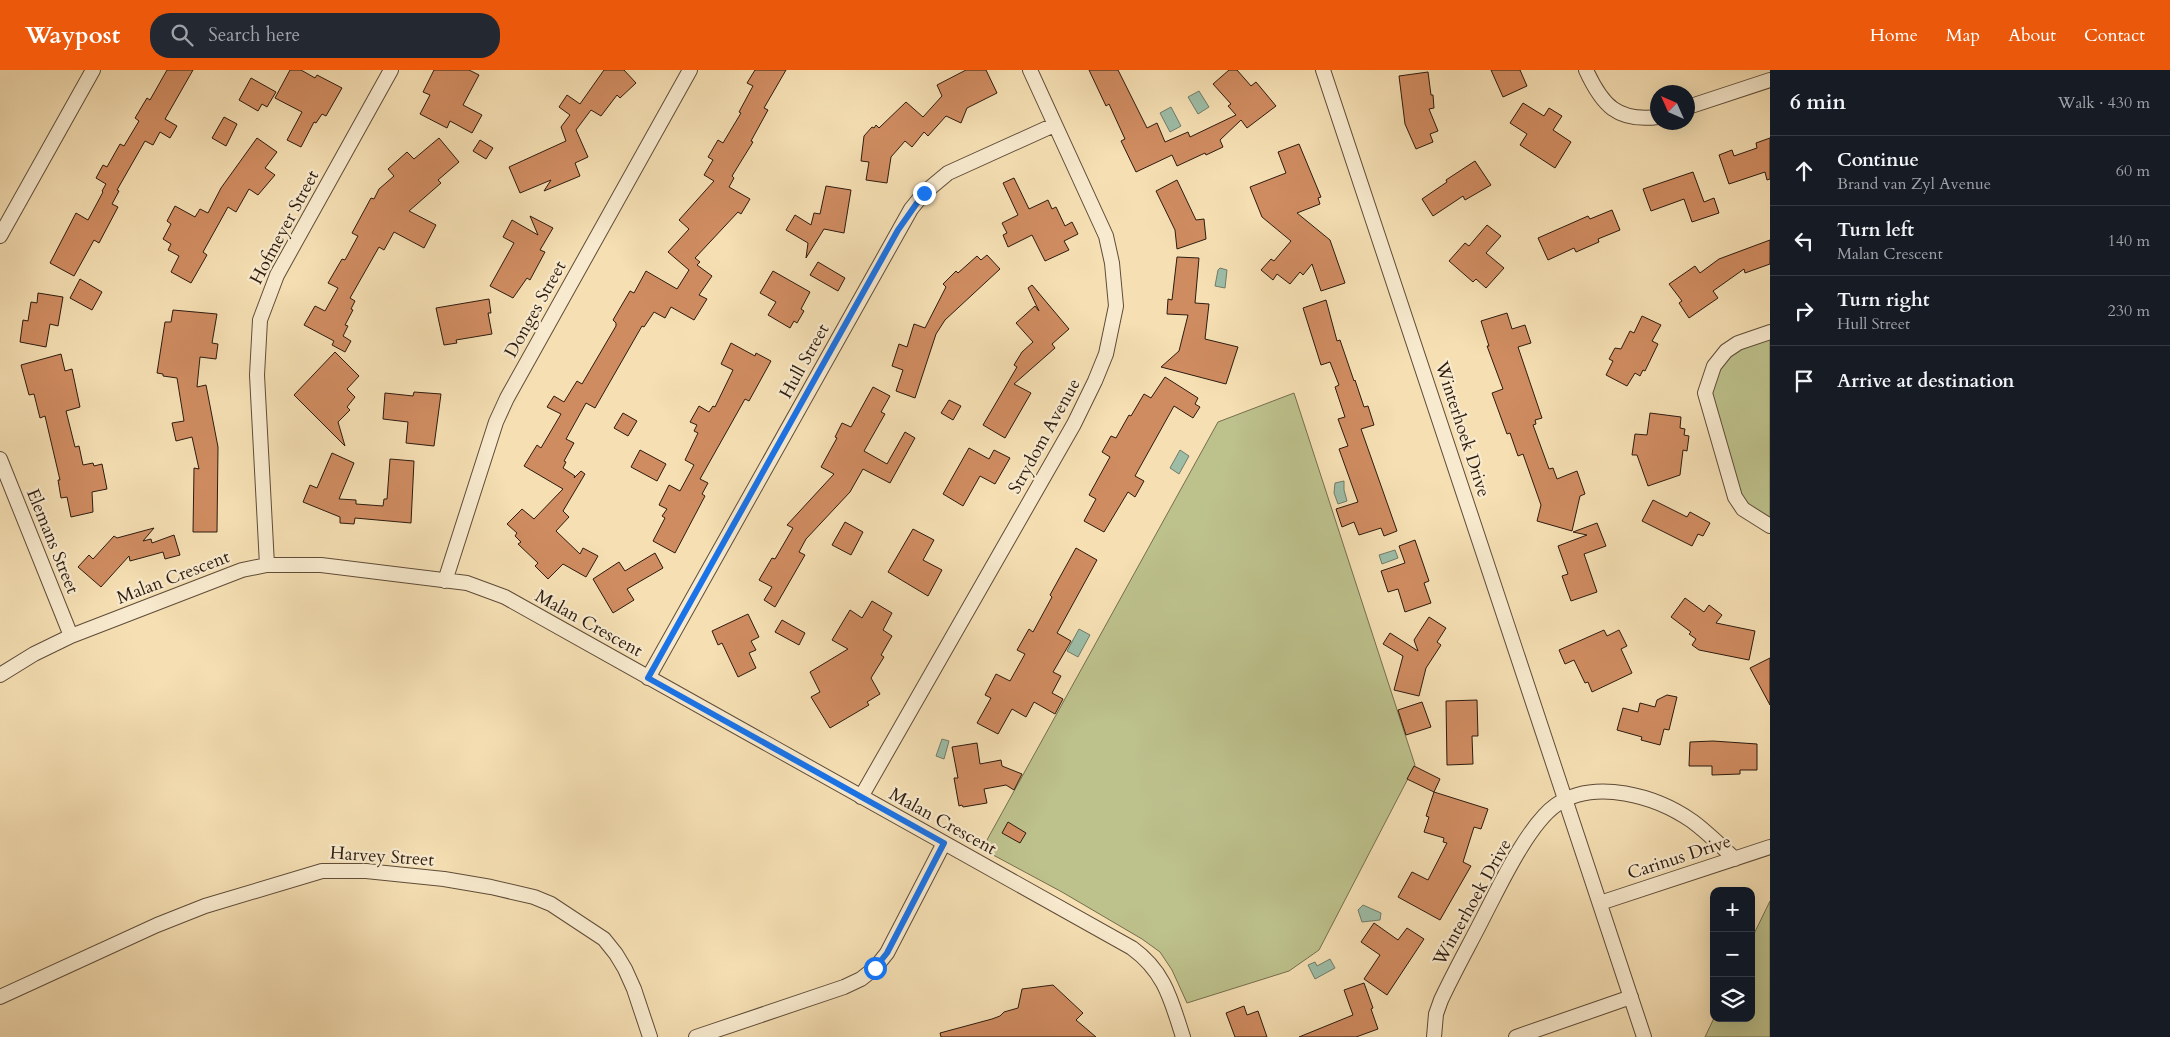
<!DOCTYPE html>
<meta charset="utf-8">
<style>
body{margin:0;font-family:Cardo,serif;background:#242831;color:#f1f3f6}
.controls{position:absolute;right:15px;bottom:15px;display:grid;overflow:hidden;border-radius:10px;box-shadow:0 5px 20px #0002}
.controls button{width:45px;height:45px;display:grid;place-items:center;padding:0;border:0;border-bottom:1px solid #363941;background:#171b24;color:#f1f3f6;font:25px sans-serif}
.compass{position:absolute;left:1650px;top:15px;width:45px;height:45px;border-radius:50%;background:#171b24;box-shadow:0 5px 20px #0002;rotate:315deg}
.stop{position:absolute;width:15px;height:15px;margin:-11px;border:4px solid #1a73e8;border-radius:50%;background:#fff}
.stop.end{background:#1a73e8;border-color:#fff;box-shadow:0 1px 5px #0008}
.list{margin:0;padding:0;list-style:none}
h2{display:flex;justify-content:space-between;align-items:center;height:65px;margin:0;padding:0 20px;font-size:21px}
h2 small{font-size:16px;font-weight:400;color:#9ea1a6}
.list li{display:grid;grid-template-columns:32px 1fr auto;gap:15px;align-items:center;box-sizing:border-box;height:70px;padding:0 20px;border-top:1px solid #363941}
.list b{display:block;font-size:19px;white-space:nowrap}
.list p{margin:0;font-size:16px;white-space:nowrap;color:#9ea1a6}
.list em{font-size:16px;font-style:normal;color:#9ea1a6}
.icon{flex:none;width:28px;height:28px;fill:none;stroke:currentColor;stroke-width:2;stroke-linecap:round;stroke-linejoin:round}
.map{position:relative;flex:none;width:1770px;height:967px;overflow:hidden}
header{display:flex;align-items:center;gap:30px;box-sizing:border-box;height:70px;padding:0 25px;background:#ea580c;color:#fff}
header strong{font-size:24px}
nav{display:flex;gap:28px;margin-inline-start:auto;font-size:18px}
.search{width:350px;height:45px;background:#242831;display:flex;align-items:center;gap:12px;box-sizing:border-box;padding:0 18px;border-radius:20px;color:#9ea1a6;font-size:19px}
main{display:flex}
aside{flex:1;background:#171b24}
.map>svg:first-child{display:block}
</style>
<header>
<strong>Waypost</strong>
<div class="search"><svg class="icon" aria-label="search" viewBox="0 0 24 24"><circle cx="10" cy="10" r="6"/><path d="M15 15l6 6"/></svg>Search here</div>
<nav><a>Home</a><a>Map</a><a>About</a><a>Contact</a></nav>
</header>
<main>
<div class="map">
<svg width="1770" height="967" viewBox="0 0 1770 967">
<rect width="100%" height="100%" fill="#f5dfb3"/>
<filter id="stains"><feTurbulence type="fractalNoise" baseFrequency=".004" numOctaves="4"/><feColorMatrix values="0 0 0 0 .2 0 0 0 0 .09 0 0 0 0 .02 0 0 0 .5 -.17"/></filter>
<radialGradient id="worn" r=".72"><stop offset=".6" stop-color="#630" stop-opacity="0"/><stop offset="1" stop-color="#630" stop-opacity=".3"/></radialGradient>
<path fill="#bdc18c" stroke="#756e4e" d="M 1770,262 L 1770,454 L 1743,439 L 1705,323 L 1738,273 Z
M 1294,323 L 1415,695 L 1319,880 L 1289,901 L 1187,933 L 1172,900 L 1160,882 L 1142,869 L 1062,822 L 982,779 L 1218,352 Z
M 1770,831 L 1770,967 L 1705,967 L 1714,948 L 1751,948 L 1751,870 Z"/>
<path fill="#9dbda7" stroke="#707c6a" d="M 1199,21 L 1209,37 L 1198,44 L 1188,27 Z
M 1171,37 L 1181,56 L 1170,62 L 1160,43 Z
M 1220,198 L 1227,200 L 1225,218 L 1215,216 L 1218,200 Z
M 1180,380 L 1189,386 L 1179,404 L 1170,398 Z
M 1344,411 L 1344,420 L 1347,431 L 1338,434 L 1334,423 L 1335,413 Z
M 1395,480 L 1398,488 L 1382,494 L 1379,485 Z
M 1079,559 L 1090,565 L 1078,587 L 1067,581 Z
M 942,669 L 949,671 L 944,689 L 936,686 Z
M 1363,835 L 1381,843 L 1380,850 L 1362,852 L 1358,840 Z
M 1330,889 L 1335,898 L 1315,909 L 1308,895 L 1315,892 L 1317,896 Z"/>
<path fill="#d08c61" stroke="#2d1b0f" d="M 167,0 L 193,0 L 165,49 L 177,56 L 170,68 L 160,62 L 153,75 L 145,71 L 117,120 L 119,121 L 112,134 L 118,137 L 99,173 L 94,170 L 74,206 L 50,193 L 76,143 L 88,150 L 103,122 L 102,121 L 106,114 L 96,108 L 103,95 L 107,97 L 120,74 L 124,76 L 139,51 L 135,48 L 147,28 L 150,30 Z
M 290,0 L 301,0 L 315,8 L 317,5 L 342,18 L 326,46 L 322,44 L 316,53 L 314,52 L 301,77 L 287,70 L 302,42 L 275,28 Z
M 434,0 L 469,0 L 479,5 L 463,35 L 482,45 L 472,63 L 450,51 L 447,58 L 420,44 L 430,25 L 423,22 Z
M 604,0 L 624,0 L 636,13 L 620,28 L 617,25 L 601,46 L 591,40 L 576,60 L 588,87 L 575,93 L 580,106 L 544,121 L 551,110 L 520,123 L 509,97 L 566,71 L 561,57 L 570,45 L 559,37 L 567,25 L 580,34 Z
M 755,0 L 786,0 L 764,38 L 768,40 L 751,71 L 753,72 L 732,106 L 734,108 L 729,117 L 750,129 L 741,144 L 738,142 L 695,188 L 700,192 L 697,195 L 712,206 L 699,225 L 707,229 L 694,250 L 671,237 L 665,248 L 654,242 L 644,257 L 642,256 L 595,338 L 586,333 L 566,369 L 574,373 L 564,391 L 566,392 L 563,398 L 575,406 L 574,408 L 581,401 L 585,404 L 563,441 L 569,447 L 556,461 L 580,484 L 583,478 L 598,486 L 586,507 L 563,494 L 548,509 L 535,496 L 538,493 L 518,474 L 521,472 L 515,466 L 517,463 L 507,454 L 522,439 L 534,449 L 563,419 L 524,396 L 537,375 L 541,378 L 561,344 L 547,337 L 554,326 L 564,332 L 577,311 L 582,314 L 616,256 L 616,253 L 613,250 L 630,221 L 634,223 L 646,201 L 677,219 L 689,200 L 668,182 L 689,159 L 679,150 L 714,111 L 704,105 L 713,90 L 708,87 L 718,70 L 723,73 L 741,43 L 739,42 L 753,16 L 747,13 Z
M 966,0 L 986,0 L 997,23 L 967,38 L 961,53 L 946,46 L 928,66 L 924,62 L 912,77 L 905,71 L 891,87 L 887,113 L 866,110 L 869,92 L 861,91 L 864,66 L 872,57 L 874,58 L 876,55 L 879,58 L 906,32 L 923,47 L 942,26 L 937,15 Z
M 1089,0 L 1118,0 L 1147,58 L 1157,53 L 1165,72 L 1188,62 L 1190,67 L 1236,45 L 1228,36 L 1231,34 L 1213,14 L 1229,0 L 1237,0 L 1251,16 L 1256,12 L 1276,36 L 1247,58 L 1241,50 L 1220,70 L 1223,77 L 1206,85 L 1205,83 L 1177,96 L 1172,85 L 1136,102 L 1121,71 L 1125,69 L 1109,34 L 1106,36 Z
M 1491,0 L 1520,0 L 1527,16 L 1503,27 Z
M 1428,2 L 1431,25 L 1433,25 L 1434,38 L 1429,39 L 1438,61 L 1430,64 L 1433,72 L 1416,79 L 1405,54 L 1399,6 Z
M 251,8 L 276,22 L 267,37 L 262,34 L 258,41 L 239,30 Z
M 1523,33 L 1544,46 L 1549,38 L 1562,46 L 1553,60 L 1571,72 L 1555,98 L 1520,75 L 1527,64 L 1510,53 Z
M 224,47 L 237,54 L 226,76 L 212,68 Z
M 257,68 L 277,82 L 265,98 L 275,105 L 258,125 L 249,119 L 236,142 L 228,137 L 203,182 L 207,185 L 191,213 L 171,202 L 179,186 L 168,180 L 171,174 L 163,169 L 171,154 L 167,151 L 175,136 L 195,147 L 200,139 L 208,143 L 221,118 Z
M 439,68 L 459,92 L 438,110 L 441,113 L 409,141 L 436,155 L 424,178 L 394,162 L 384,180 L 379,177 L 350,228 L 355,231 L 351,239 L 353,240 L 345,255 L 348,256 L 343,266 L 351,271 L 345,282 L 332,275 L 334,271 L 304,255 L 315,236 L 325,241 L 338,218 L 328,213 L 342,189 L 345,190 L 358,166 L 352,163 L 371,128 L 374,129 L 379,119 L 394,106 L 388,99 L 407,82 L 414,89 Z
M 1770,68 L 1770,109 L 1767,110 L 1765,102 L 1729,114 L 1719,85 L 1732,80 L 1734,86 L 1757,78 L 1756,73 Z
M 480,70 L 493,78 L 486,89 L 473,81 Z
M 1299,74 L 1321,127 L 1318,128 L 1320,134 L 1297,143 L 1330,170 L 1345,213 L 1321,221 L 1312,194 L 1303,205 L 1300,202 L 1290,214 L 1277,204 L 1273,210 L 1261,200 L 1271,189 L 1274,191 L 1291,171 L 1262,147 L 1250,117 L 1286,103 L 1278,82 Z
M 1475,91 L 1491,115 L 1465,130 L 1463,126 L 1433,146 L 1422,129 L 1447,112 L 1446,110 Z
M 1693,102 L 1704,132 L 1714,128 L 1719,143 L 1692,152 L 1684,129 L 1651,141 L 1643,119 Z
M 1014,108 L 1029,139 L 1048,130 L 1052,139 L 1056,137 L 1065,156 L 1072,152 L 1078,164 L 1064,171 L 1069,180 L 1045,191 L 1032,165 L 1008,177 L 1003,165 L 1007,163 L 1002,153 L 1018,145 L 1003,113 Z
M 1177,110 L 1196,150 L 1204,149 L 1206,169 L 1177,179 L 1175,160 L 1156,121 Z
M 826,116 L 851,120 L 844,163 L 824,159 L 806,188 L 808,173 L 786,160 L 795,145 L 811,155 L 814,143 L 820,144 Z
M 1612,140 L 1620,160 L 1598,169 L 1599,172 L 1576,182 L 1574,178 L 1548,190 L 1538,168 L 1588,146 L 1590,149 Z
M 530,146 L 553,158 L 540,180 L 545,182 L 530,210 L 527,208 L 513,228 L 490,216 L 514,173 L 503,167 L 512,150 L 538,165 Z
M 1487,155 L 1501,166 L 1486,183 L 1504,198 L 1486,218 L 1476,209 L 1473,212 L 1449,191 L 1465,173 L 1469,176 Z
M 1770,170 L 1770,194 L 1745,203 L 1744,199 L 1713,221 L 1718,228 L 1689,248 L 1679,233 L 1682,231 L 1669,214 L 1695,196 L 1700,203 L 1719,189 Z
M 987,185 L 1000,199 L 945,250 L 936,264 L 915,328 L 896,321 L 903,300 L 892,296 L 899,274 L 907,277 L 914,254 L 925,258 L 946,217 L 943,214 L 956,201 L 958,203 L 977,186 L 981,190 Z
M 1177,187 L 1199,188 L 1195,233 L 1209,234 L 1205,269 L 1238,277 L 1226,314 L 1161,297 L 1179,281 L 1188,245 L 1167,244 L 1168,229 L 1172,230 Z
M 818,192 L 845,208 L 838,221 L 810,205 Z
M 773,201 L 810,222 L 801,239 L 804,241 L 797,253 L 794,251 L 790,258 L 768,245 L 776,232 L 760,223 Z
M 80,209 L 102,222 L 92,240 L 70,228 Z
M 1032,215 L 1069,259 L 1052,274 L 1055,278 L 1014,314 L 1031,323 L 1005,368 L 983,355 L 1017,297 L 1014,295 L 1022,282 L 1033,272 L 1016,253 L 1035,236 L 1039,241 L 1028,218 Z
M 38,223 L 63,227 L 58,256 L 50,254 L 46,277 L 20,272 L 23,250 L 28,251 L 31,232 L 37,233 Z
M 489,229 L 491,243 L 488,243 L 492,264 L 456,270 L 457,273 L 444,275 L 436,238 Z
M 1326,230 L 1337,271 L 1340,270 L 1354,311 L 1355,310 L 1364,337 L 1368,336 L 1374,355 L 1361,359 L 1397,461 L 1384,466 L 1381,458 L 1359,465 L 1354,452 L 1342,457 L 1336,439 L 1358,432 L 1339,379 L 1348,376 L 1338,349 L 1345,347 L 1335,317 L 1339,315 L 1330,292 L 1321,295 L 1303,238 Z
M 173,240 L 217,244 L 212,273 L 218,274 L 216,289 L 200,287 L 197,317 L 206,315 L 218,377 L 217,462 L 193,462 L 194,398 L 199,399 L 192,367 L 176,371 L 172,353 L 184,351 L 177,308 L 163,306 L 163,304 L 157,303 L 165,252 L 171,252 Z
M 1507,243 L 1512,259 L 1525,255 L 1531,273 L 1518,277 L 1542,348 L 1535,350 L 1536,354 L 1533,355 L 1549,399 L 1553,398 L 1557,409 L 1577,401 L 1585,424 L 1580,426 L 1572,461 L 1537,451 L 1541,435 L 1523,384 L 1518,386 L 1510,363 L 1507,364 L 1492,323 L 1503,319 L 1487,276 L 1489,276 L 1481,251 Z
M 1642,246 L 1661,255 L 1652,271 L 1658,274 L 1645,301 L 1643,300 L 1640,306 L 1635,303 L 1627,316 L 1606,305 L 1613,291 L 1609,289 L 1615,278 L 1621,279 L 1630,261 L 1634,263 Z
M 731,273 L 755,286 L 756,283 L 771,291 L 749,331 L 745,329 L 700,409 L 708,413 L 702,424 L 705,426 L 675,483 L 653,471 L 665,448 L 662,446 L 667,439 L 659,435 L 669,415 L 680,421 L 694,395 L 685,390 L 698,363 L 694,361 L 697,355 L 690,352 L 699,336 L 709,342 L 713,336 L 715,337 L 733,300 L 721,294 Z
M 335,282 L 359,306 L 347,319 L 355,327 L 347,337 L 350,340 L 338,352 L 345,376 L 294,325 Z
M 61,284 L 65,301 L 72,299 L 80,337 L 66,341 L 75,377 L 79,376 L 83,395 L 93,393 L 94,396 L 102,394 L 107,419 L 92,422 L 93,442 L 71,447 L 67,427 L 61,428 L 58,410 L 60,410 L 45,346 L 40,348 L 34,324 L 29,325 L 21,295 Z
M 1165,307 L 1198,328 L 1195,334 L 1200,337 L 1193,348 L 1174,336 L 1135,406 L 1144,411 L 1135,427 L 1128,422 L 1104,462 L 1084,451 L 1096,429 L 1089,425 L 1110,387 L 1102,382 L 1111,366 L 1116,368 L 1129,345 L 1131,346 L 1144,324 L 1151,328 Z
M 873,317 L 890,326 L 881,342 L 885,344 L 864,381 L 887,394 L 905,362 L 915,368 L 890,413 L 863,399 L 850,422 L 806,469 L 799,482 L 805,485 L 775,537 L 764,530 L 772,517 L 759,510 L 772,488 L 775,489 L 793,458 L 787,455 L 834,404 L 821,397 L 837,368 L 835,367 L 842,353 L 851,357 Z
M 414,322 L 441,324 L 434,376 L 406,373 L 408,352 L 383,349 L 385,323 L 413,326 Z
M 949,330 L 961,336 L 953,350 L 941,343 Z
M 623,343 L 637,351 L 628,366 L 614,358 Z
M 1650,343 L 1681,347 L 1680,358 L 1685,359 L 1684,365 L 1689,366 L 1687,381 L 1683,380 L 1680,405 L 1648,416 L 1637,385 L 1632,385 L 1635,364 L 1647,365 Z
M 969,378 L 989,389 L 994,380 L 1010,388 L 995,414 L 980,406 L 963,436 L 943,424 Z
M 640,380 L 666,394 L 657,411 L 631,397 Z
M 332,383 L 354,393 L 339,429 L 356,430 L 356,434 L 383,436 L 384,429 L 387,429 L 390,389 L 414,391 L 411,453 L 355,448 L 354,454 L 340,453 L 340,447 L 303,432 L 310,415 L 317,418 Z
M 1653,430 L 1687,447 L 1690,442 L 1710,453 L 1703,466 L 1698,464 L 1692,476 L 1642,451 Z
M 845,452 L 863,462 L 851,485 L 832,475 Z
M 1597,453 L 1606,476 L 1584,484 L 1597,522 L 1571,531 L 1562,506 L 1568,504 L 1558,476 L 1587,465 L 1573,462 Z
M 154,458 L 143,471 L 151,469 L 152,473 L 174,465 L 180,485 L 165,489 L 163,482 L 130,491 L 129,486 L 101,517 L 78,497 L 89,485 L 93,489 L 114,466 L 117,468 Z
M 913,459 L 934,470 L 923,490 L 942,500 L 928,526 L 888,502 Z
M 1415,470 L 1429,511 L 1424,513 L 1431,533 L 1405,542 L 1398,519 L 1388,522 L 1381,501 L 1405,493 L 1399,476 Z
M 1076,478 L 1097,490 L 1057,563 L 1071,571 L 1053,602 L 1061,606 L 1052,623 L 1063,629 L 1055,644 L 1034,632 L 1026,647 L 1012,639 L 998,664 L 977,653 L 991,628 L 985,625 L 996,604 L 1010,611 L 1025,584 L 1017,580 L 1029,559 L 1033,562 L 1052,527 L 1050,525 Z
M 655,483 L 663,498 L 627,519 L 634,530 L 613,543 L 593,509 L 619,492 L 625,501 Z
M 1685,528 L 1704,542 L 1709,535 L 1722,545 L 1716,553 L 1755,561 L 1749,590 L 1699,580 L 1692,575 L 1696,569 L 1689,564 L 1691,562 L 1671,547 Z
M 872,531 L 892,543 L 883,560 L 892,566 L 881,585 L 884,587 L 871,608 L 880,624 L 867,632 L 869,635 L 830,658 L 811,627 L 820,622 L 810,602 L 848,579 L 832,570 L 850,540 L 862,548 Z
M 748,544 L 759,567 L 751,571 L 756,580 L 749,583 L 756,598 L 738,607 L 722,573 L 718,575 L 712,561 Z
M 1429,547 L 1446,558 L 1437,572 L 1441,575 L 1426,598 L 1419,626 L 1394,620 L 1403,586 L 1383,574 L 1390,563 L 1418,581 L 1414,570 Z
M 782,550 L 805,563 L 799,575 L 775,562 Z
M 1604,560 L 1607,566 L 1619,560 L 1627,576 L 1621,579 L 1632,603 L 1592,622 L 1588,612 L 1585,613 L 1574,590 L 1565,594 L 1559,580 Z
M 1770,588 L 1770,635 L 1750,598 Z
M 1667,625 L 1677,627 L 1669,660 L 1664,659 L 1660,675 L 1641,670 L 1642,667 L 1617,660 L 1623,638 L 1638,642 L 1640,633 L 1655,637 L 1657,630 Z
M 1477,630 L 1478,666 L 1472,666 L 1473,694 L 1447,695 L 1446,631 Z
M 1422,632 L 1431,657 L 1406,665 L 1398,640 Z
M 1713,671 L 1757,674 L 1757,700 L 1740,700 L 1740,704 L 1712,705 L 1712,696 L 1689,696 L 1690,672 Z
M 977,673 L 980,694 L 1001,690 L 1002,696 L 1022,704 L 1014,720 L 1006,715 L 984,719 L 987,733 L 963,737 L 962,735 L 959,736 L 954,708 L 958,708 L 952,677 Z
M 1414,696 L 1440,709 L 1434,722 L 1407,709 Z
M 1434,722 L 1488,739 L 1481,759 L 1474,757 L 1463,792 L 1471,796 L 1440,850 L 1398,827 L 1412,802 L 1428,810 L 1447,773 L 1443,772 L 1444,768 L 1424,762 L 1429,747 L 1426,746 Z
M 1008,752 L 1026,763 L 1020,773 L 1002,763 Z
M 1374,853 L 1398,870 L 1407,858 L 1424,869 L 1387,925 L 1364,909 L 1380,885 L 1361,872 Z
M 1364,913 L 1373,938 L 1371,939 L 1378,959 L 1356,967 L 1299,967 L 1353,945 L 1344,920 Z
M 1053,915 L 1083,943 L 1076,950 L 1096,967 L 941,967 L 940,963 L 992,949 L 1000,946 L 1004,942 L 1018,938 L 1022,919 Z
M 1244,936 L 1247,945 L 1258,941 L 1267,967 L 1235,967 L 1226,943 Z"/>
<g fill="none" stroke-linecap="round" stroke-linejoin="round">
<defs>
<path id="street" d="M 1323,0 L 1644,967
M 1586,0 C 1602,35 1617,52 1658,47
M 1688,37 L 1770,10
M 0,166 L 93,0
M 1770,262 L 1738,273 L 1726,281 L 1714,296 L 1705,323 L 1735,427 L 1743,439 L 1770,456
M 0,389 L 71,566
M 267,495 L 257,305 L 260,250 L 277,205 L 391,0
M 445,511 L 496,352 L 507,328 L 690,0
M 0,605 L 34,584 L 71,566 L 242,500 L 267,495 L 321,495 L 467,513 L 505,527 L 1132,878 C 1165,902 1171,930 1183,967
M 648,608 L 911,139 L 924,123 L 948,103 L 1054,55
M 861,727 L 1074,354 L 1095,311 L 1106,284 L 1116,236 L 1112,193 L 1106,166 L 1030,0
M 1600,833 L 1770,777
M 0,927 L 157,855 L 205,836 L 322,801 L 366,801 L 444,809 L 491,817 L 534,827 L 551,834 L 604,869 L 616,884 L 625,899 L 634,919 L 650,967
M 696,967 L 844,917 L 861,909 L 875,898 L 887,883 L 944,773
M 1434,967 L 1436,944 L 1441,930 C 1455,900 1471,872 1486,842 C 1501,813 1529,754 1556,735 C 1595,708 1656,726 1692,751 C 1707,762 1721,776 1735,789
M 1516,967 L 1631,927"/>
</defs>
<use href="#street" stroke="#5f4c38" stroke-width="16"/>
<use href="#street" stroke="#f8eace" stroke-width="14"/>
</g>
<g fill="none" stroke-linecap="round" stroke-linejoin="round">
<path stroke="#1a73e8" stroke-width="6" d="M 875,898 L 887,883 L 944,773 L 648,608 L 898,160 L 924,123"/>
</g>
<g text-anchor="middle" stroke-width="4.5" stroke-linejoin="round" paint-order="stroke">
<g font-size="18" fill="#2d1b0f" stroke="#f8eace">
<text transform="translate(284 157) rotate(-62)" y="6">Hofmeyer Street</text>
<text transform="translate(535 239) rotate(-61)" y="6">Donges Street</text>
<text transform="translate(804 291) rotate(-61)" y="6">Hull Street</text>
<text transform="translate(1463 359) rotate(72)" y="6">Winterhoek Drive</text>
<text transform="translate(1044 366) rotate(-61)" y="6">Strydom Avenue</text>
<text transform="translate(53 471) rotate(68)" y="6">Elemans Street</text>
<text transform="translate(173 507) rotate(-21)" y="6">Malan Crescent</text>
<text transform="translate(589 553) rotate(29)" y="6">Malan Crescent</text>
<text transform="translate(943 751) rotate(29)" y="6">Malan Crescent</text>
<text transform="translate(382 786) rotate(4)" y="6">Harvey Street</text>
<text transform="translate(1679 787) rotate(-18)" y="6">Carinus Drive</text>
<text transform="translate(1472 832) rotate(-61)" y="6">Winterhoek Drive</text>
</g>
</g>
<rect width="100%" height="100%" filter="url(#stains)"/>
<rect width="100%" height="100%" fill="url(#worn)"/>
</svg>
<div class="controls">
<button>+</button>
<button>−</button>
<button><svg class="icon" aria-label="layers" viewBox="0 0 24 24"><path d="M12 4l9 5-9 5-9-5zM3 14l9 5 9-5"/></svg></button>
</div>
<svg class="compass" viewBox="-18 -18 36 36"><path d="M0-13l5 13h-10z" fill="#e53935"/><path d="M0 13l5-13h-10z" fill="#9ea1a6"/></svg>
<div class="stop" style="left:875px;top:898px"></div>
<div class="stop end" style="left:924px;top:123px"></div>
</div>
<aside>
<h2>6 min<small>Walk · 430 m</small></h2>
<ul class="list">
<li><svg class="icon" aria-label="ahead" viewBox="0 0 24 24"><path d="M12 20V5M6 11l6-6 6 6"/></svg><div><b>Continue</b><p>Brand van Zyl Avenue</p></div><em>60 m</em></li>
<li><svg class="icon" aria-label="left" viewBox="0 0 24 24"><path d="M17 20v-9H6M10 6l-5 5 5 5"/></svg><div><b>Turn left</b><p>Malan Crescent</p></div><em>140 m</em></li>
<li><svg class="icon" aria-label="right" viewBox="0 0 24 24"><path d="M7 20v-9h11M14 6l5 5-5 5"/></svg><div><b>Turn right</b><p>Hull Street</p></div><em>230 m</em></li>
<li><svg class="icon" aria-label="arrive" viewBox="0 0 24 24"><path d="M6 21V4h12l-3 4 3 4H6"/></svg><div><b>Arrive at destination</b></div></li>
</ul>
</aside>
</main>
